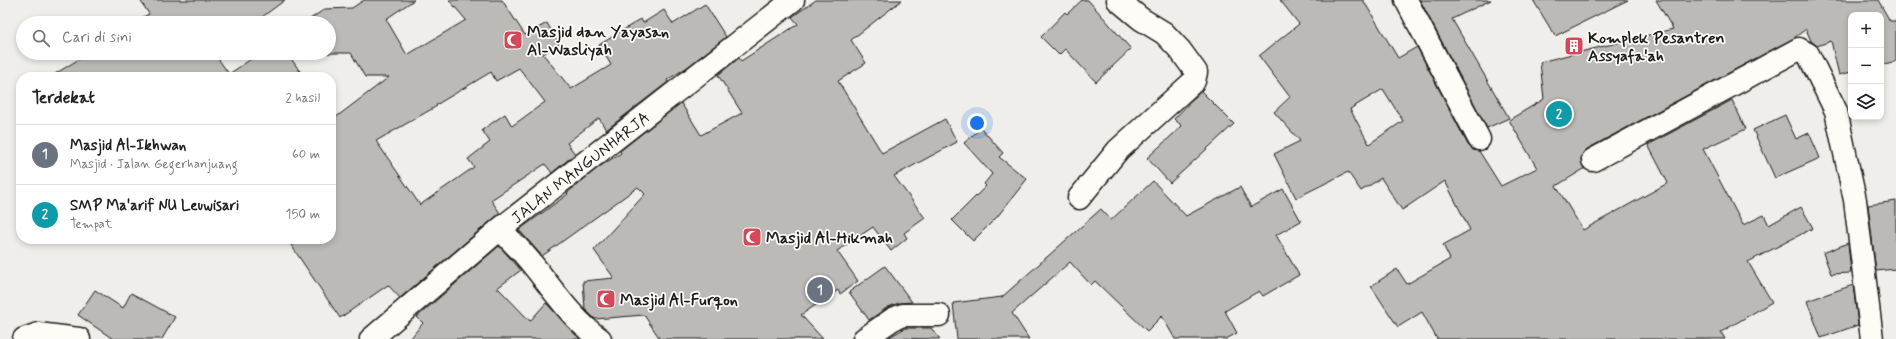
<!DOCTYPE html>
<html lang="id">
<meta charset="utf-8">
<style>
body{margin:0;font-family:Mynerve,sans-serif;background:#f2f2f2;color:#202124}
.controls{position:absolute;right:12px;top:12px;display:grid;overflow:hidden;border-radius:8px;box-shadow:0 2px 6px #0003}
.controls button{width:36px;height:36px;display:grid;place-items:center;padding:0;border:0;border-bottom:1px solid #e0e0e0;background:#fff;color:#202124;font:20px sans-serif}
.you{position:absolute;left:977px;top:123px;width:14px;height:14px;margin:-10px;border:3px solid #fff;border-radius:50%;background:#1a73e8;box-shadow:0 0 0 6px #1a73e833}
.badge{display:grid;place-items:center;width:26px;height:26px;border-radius:50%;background:#d1495b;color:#fff;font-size:13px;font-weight:700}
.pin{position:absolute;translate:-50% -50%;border:2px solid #fff;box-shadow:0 1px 4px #0006}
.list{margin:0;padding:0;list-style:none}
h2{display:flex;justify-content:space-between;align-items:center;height:52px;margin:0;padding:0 16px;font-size:17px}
h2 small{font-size:13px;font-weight:400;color:#757577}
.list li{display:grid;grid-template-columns:26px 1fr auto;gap:12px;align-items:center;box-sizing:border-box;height:60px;padding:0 16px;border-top:1px solid #e0e0e0}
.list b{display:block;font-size:15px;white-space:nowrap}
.list p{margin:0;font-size:13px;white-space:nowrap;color:#757577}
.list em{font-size:13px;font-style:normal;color:#757577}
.icon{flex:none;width:22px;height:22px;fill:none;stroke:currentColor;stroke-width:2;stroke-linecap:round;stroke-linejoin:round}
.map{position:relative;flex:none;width:1896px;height:339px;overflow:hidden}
.search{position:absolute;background:#fff;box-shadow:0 2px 6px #0003;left:16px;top:16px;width:320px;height:44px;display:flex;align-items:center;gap:10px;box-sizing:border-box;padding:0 14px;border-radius:22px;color:#757577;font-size:15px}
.panel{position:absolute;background:#fff;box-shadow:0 2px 6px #0003;left:16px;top:72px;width:320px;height:172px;border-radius:16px}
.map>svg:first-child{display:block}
</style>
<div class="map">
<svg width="1896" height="339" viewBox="0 0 1896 339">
<rect width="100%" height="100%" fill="#f0eeea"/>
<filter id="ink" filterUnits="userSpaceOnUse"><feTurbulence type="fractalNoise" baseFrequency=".025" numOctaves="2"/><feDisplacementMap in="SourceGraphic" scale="8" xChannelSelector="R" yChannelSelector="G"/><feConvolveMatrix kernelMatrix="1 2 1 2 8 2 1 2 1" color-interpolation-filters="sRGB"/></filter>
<g filter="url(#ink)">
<path fill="#bbbab6" stroke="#1c1c1c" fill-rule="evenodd" d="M 140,0 L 285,0 L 254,23 L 136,23 L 135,21 L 149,14 Z
M 364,0 L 414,0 L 386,19 L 407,55 L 466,20 L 449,0 L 502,0 L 525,35 L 547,23 L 559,44 L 543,54 L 571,89 L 611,65 L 599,45 L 641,19 L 643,23 L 664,10 L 673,24 L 705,4 L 726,37 L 686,68 L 667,80 L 668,82 L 606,130 L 599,118 L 567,143 L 575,154 L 552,173 L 545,164 L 491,200 L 500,213 L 400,298 L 388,285 L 340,318 L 287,239 L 331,239 L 331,121 L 389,77 L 365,77 L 351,53 L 296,53 L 329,53 L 329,23 L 304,23 L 325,9 L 352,8 ZM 519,68 L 545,102 L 512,126 L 505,114 L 482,130 L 490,142 L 468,159 L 474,167 L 420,205 L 376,141 L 437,106 L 436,105 L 491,72 L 496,81 Z
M 816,0 L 902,0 L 851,40 L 866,63 L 838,81 L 882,153 L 945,119 L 957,142 L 894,176 L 925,218 L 904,233 L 907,238 L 891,251 L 873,227 L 837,251 L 858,281 L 840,294 L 838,290 L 801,315 L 823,339 L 660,339 L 644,315 L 595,319 L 585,309 L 583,281 L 614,278 L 594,250 L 645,194 L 638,187 L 542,256 L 519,230 L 568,194 L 567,193 L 599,167 L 621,153 L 620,151 L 681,103 L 701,135 L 742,113 L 718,75 L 739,58 L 741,61 L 798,24 L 792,17 Z
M 1082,0 L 1088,0 L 1131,49 L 1096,82 L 1065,49 L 1059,55 L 1041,37 L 1065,12 L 1067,14 Z
M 1280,0 L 1363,0 L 1398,58 L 1417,47 L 1468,145 L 1473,150 L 1479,151 L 1501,186 L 1537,168 L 1509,120 L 1544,99 L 1540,62 L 1673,29 L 1656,0 L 1878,0 L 1890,21 L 1896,21 L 1896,61 L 1881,65 L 1881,15 L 1851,15 L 1851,72 L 1839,75 L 1831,41 L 1817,46 L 1811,41 L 1806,29 L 1794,38 L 1587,149 L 1583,153 L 1581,159 L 1584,169 L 1556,186 L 1583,230 L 1668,183 L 1648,145 L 1732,100 L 1746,129 L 1703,149 L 1743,225 L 1764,215 L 1769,225 L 1801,207 L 1813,228 L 1748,262 L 1772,302 L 1721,332 L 1725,339 L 1437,339 L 1422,312 L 1398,327 L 1371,286 L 1397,269 L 1407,284 L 1450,259 L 1443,245 L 1470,230 L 1445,181 L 1402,210 L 1381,178 L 1361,191 L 1348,172 L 1296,198 L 1274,154 L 1300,141 L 1274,112 L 1290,97 L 1259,56 L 1299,24 ZM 1383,89 L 1403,121 L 1369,144 L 1350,109 Z
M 1420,0 L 1491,0 L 1452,19 L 1509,118 L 1487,128 Z
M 1533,0 L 1628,0 L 1555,36 Z
M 89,53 L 214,53 L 229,74 L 260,53 L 287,53 L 304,77 L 50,77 Z
M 1201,91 L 1234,124 L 1170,183 L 1147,158 L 1182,126 L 1174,119 Z
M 1785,115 L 1796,139 L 1809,133 L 1820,158 L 1775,178 L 1753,130 Z
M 981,128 L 1003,153 L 999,157 L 1027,179 L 997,217 L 973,241 L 952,220 L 986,186 L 984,184 L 992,174 L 964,143 Z
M 1153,181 L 1186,216 L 1240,187 L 1251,207 L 1283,189 L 1301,221 L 1276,235 L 1299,275 L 1263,296 L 1259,291 L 1225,311 L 1237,333 L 1226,339 L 1175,339 L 1162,316 L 1147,331 L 1095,281 L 1091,285 L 1070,262 L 1012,313 L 1029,339 L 957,339 L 953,303 L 1002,297 L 1101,209 L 1111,220 Z
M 1896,201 L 1896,269 L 1876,271 L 1868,205 Z
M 1848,243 L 1851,273 L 1831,274 L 1823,253 Z
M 499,246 L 521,270 L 496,289 L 499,289 L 530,321 L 546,303 L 580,339 L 410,339 L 423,323 L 417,317 Z
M 885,266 L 912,302 L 899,303 L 888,307 L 869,320 L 849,292 Z
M 1853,285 L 1858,325 L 1821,338 L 1807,301 Z
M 95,290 L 123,308 L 131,293 L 175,317 L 162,339 L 113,339 L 78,315 Z
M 905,328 L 931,328 L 940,339 L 888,338 Z"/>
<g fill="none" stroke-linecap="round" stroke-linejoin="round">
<defs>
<path id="minor" d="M 1406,0 L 1479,139
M 1593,160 L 1799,49 L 1808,54 L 1836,111 L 1855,200 L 1872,339
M 1079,198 L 1118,150 L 1194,81 L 1196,72 L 1180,50 L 1164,33 L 1141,19 L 1118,0
M 500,229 C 509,239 519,248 528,259 C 551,286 570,318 600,339
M 24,339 L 38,334 L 79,339
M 371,339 L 500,229 L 793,0
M 864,339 L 893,319 L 903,315 L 939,315"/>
</defs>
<use href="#minor" stroke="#1c1c1c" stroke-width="25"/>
<use href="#minor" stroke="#fdfcf7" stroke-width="22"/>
</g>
</g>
<defs>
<symbol id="mosque-square" viewBox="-11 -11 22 22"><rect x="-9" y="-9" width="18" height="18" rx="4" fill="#d1495b" stroke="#fdfcf7"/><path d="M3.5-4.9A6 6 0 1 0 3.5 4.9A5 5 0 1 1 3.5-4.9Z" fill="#fff"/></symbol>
<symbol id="building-square" viewBox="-11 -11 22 22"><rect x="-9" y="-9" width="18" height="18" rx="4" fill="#d1495b" stroke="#fdfcf7"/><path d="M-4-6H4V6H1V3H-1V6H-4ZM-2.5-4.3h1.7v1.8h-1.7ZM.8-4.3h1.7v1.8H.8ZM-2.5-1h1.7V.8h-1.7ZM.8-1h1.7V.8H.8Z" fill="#fff"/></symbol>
</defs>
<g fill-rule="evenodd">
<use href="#mosque-square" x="502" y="29" width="22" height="22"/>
<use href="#building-square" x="1563" y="35" width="22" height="22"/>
<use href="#mosque-square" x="741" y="226" width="22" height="22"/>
<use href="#mosque-square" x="595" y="288" width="22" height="22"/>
</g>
<g text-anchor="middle" stroke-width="3.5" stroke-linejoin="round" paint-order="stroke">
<g font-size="16" font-weight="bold" fill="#1c1c1c" stroke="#fdfcf7" text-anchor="start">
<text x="527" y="37">Masjid dan Yayasan<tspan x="527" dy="18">Al-Wasliyah</tspan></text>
<text x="1588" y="43">Komplek Pesantren<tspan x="1588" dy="18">Assyafa'ah</tspan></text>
<text x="766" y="243">Masjid Al-Hikmah</text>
<text x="620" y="305">Masjid Al-Furqon</text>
</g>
<g font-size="16" fill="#1c1c1c" stroke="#fdfcf7">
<text transform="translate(580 167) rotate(-38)" y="6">JALAN MANGUNHARJA</text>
</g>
</g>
</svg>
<div class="controls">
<button>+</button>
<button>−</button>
<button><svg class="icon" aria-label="layers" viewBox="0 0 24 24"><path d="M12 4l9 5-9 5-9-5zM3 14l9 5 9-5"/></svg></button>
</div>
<div class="you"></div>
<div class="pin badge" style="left:820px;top:290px;background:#6b7280">1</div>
<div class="pin badge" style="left:1559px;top:114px;background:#0f9aa8">2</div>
<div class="search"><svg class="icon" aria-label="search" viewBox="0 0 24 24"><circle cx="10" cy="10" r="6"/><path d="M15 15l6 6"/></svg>Cari di sini</div>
<section class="panel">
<h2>Terdekat<small>2 hasil</small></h2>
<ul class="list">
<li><span class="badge" style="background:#6b7280">1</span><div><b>Masjid Al-Ikhwan</b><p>Masjid · Jalan Gegerhanjuang</p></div><em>60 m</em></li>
<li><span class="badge" style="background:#0f9aa8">2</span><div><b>SMP Ma'arif NU Leuwisari</b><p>Tempat</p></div><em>150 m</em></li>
</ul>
</section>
</div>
